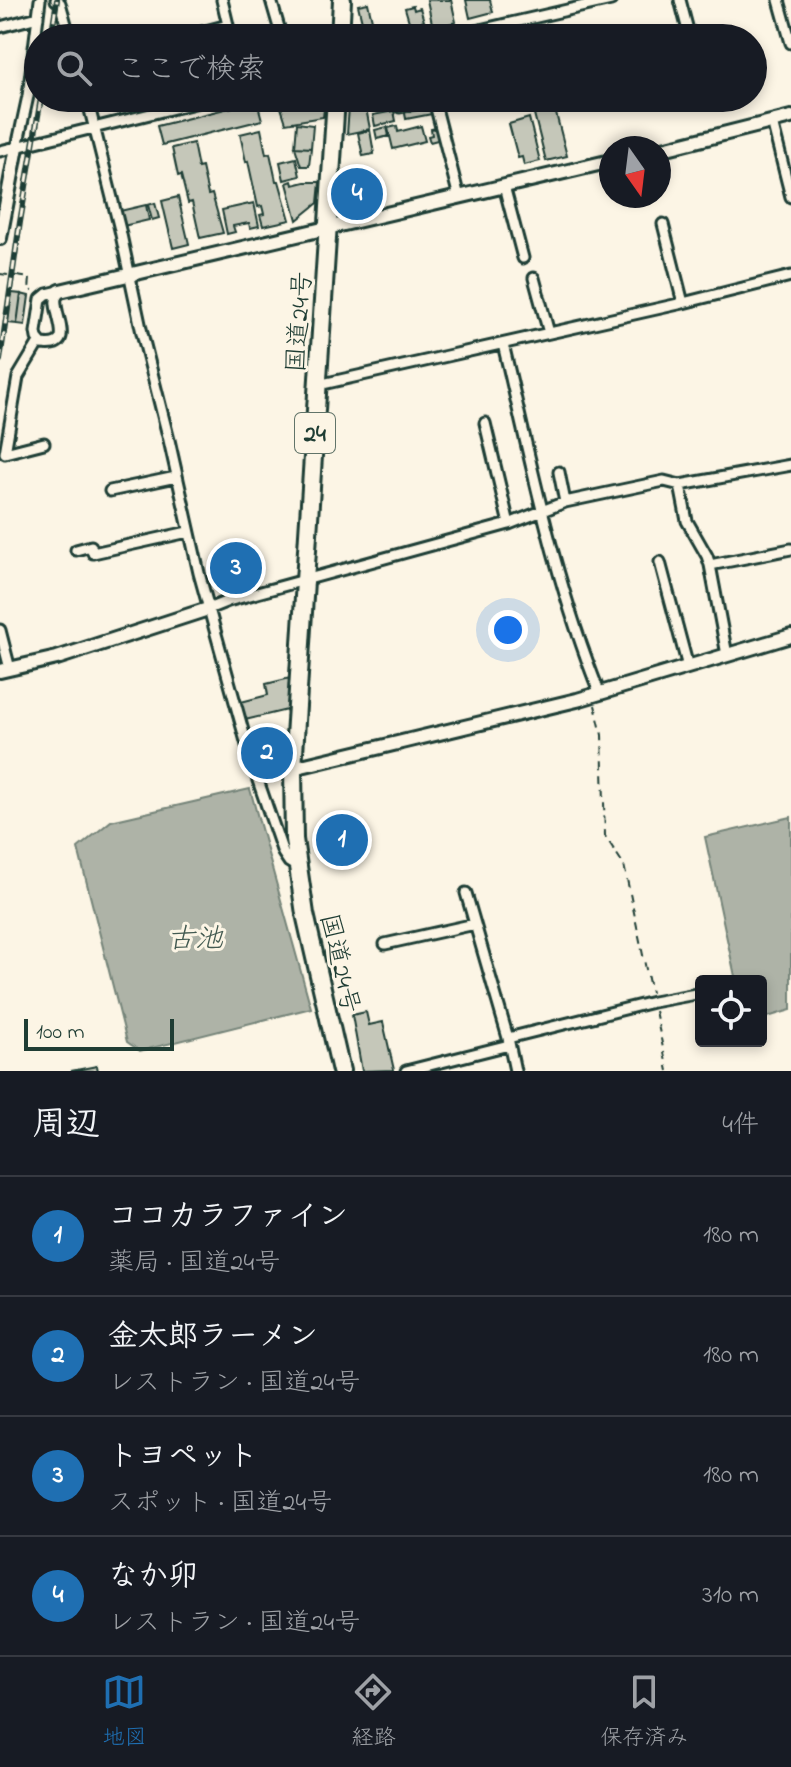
<!DOCTYPE html>
<html lang="ja">
<meta charset="utf-8">
<style>
body{margin:0;font-family:"Indie Flower","Klee One",sans-serif;background:#242831;color:#f1f3f6}
.controls{position:absolute;right:24px;bottom:24px;display:grid;overflow:hidden;border-radius:8px;box-shadow:0 4px 12px #0003}
.controls button{width:72px;height:72px;display:grid;place-items:center;padding:0;border:0;border-bottom:2px solid #363941;background:#171b24;color:#f1f3f6;font:40px sans-serif}
.compass{position:absolute;left:599px;top:136px;width:72px;height:72px;border-radius:50%;background:#171b24;box-shadow:0 4px 12px #0003;rotate:166deg}
.scale{position:absolute;left:24px;bottom:20px;width:150px;box-sizing:border-box;padding-left:8px;border:4px solid #1f3d34;border-top:0;font-size:22px;line-height:28px;white-space:nowrap;color:#1f3d34;-webkit-text-stroke:6px #fcf5e5;paint-order:stroke}
.you{position:absolute;left:508px;top:630px;width:28px;height:28px;margin:-20px;border:6px solid #fff;border-radius:50%;background:#1a73e8;box-shadow:0 0 0 12px #1a73e833}
.badge{display:grid;place-items:center;width:52px;height:52px;border-radius:50%;background:#1f6fb2;color:#fff;font-size:26px;font-weight:700}
.pin{position:absolute;translate:-50% -50%;border:4px solid #fff;box-shadow:0 2px 8px #0006}
.list{margin:0;padding:0;list-style:none}
h2{display:flex;justify-content:space-between;align-items:center;height:104px;margin:0;padding:0 32px;font-size:34px}
h2 small{font-size:26px;font-weight:400;color:#9ea1a6}
.list li{display:grid;grid-template-columns:52px 1fr auto;gap:24px;align-items:center;box-sizing:border-box;height:120px;padding:0 32px;border-top:2px solid #363941}
.list b{display:block;font-size:30px;white-space:nowrap}
.list p{margin:0;font-size:26px;white-space:nowrap;color:#9ea1a6}
.list em{font-size:26px;font-style:normal;color:#9ea1a6}
.icon{flex:none;width:44px;height:44px;fill:none;stroke:currentColor;stroke-width:2;stroke-linecap:round;stroke-linejoin:round}
.map{position:relative;flex:none;width:791px;height:1071px;overflow:hidden}
.search{position:absolute;background:#171b24;box-shadow:0 4px 12px #0003;left:24px;right:24px;top:24px;height:88px;display:flex;align-items:center;gap:20px;box-sizing:border-box;padding:0 28px;border-radius:44px;color:#9ea1a6;font-size:30px}
.sheet{height:584px;background:#171b24}
nav{display:flex;justify-content:space-around;align-items:center;box-sizing:border-box;height:112px;border-top:2px solid #363941;background:#171b24;font-size:22px;color:#9ea1a6}
nav a{display:grid;justify-items:center;gap:4px}
nav .on{color:#1f6fb2}
.map>svg:first-child{display:block}
</style>
<div class="map">
<svg width="791" height="1071" viewBox="0 0 791 1071">
<rect width="100%" height="100%" fill="#fcf5e5"/>
<filter id="ink" filterUnits="userSpaceOnUse"><feTurbulence type="fractalNoise" baseFrequency=".0125" numOctaves="2"/><feDisplacementMap in="SourceGraphic" scale="16" xChannelSelector="R" yChannelSelector="G"/><feConvolveMatrix kernelMatrix="1 2 1 2 8 2 1 2 1" color-interpolation-filters="sRGB"/></filter>
<g filter="url(#ink)">
<path fill="#aeb3a7" stroke="#758479" stroke-width="2" d="M 250,789 L 311,1008 L 140,1051 L 127,1042 L 78,848 L 111,821 Z
M 791,817 L 791,1010 L 761,1019 L 761,981 L 736,981 L 705,837 Z"/>
<path fill="#c5c7b9" stroke="#1f3d34" stroke-width="2" d="M 427,0 L 451,0 L 456,22 L 433,28 Z
M 466,0 L 490,0 L 493,12 L 470,18 Z
M 368,3 L 376,38 L 366,38 L 358,5 Z
M 413,6 L 414,10 L 420,8 L 424,21 L 410,25 L 405,8 Z
M 543,25 L 546,38 L 511,38 L 510,33 Z
M 278,98 L 306,98 L 325,101 L 323,117 L 286,123 Z
M 366,98 L 402,98 L 403,104 L 369,111 Z
M 515,98 L 524,98 L 526,106 L 518,109 Z
M 530,98 L 552,98 L 567,156 L 546,161 Z
M 257,101 L 262,120 L 162,145 L 157,126 Z
M 365,103 L 370,129 L 347,134 L 349,107 Z
M 429,103 L 432,114 L 406,119 L 404,108 Z
M 394,111 L 396,121 L 375,126 L 373,115 Z
M 529,118 L 540,161 L 524,165 L 522,157 L 518,158 L 509,124 Z
M 297,123 L 313,125 L 311,148 L 295,147 Z
M 397,126 L 398,132 L 421,126 L 425,141 L 393,149 L 388,128 Z
M 387,127 L 389,136 L 377,139 L 375,130 Z
M 436,128 L 437,133 L 440,133 L 441,139 L 430,142 L 428,136 L 432,135 L 431,129 Z
M 261,129 L 266,154 L 270,153 L 276,181 L 279,181 L 290,220 L 263,226 L 260,215 L 264,214 L 262,206 L 258,207 L 248,161 L 246,162 L 240,134 Z
M 370,130 L 374,154 L 363,156 L 358,133 Z
M 193,143 L 198,168 L 202,167 L 208,195 L 212,194 L 223,233 L 200,238 L 192,202 L 188,203 L 181,175 L 178,176 L 172,148 Z
M 295,147 L 311,148 L 309,166 L 301,166 Z
M 296,158 L 300,176 L 284,180 L 280,162 Z
M 359,180 L 364,202 L 353,204 L 348,182 Z
M 292,181 L 293,185 L 305,182 L 320,182 L 318,203 L 297,220 L 287,183 Z
M 178,197 L 189,244 L 173,248 L 162,201 Z
M 155,203 L 159,218 L 152,220 L 148,205 Z
M 254,203 L 259,226 L 250,228 L 249,223 L 233,226 L 235,232 L 227,234 L 222,210 Z
M 146,205 L 149,220 L 123,226 L 120,211 Z
M 12,293 L 21,294 L 17,324 L 8,323 Z
M 21,294 L 29,296 L 25,325 L 17,324 Z
M 240,547 L 249,585 L 234,589 L 224,550 Z
M 290,678 L 287,710 L 245,720 L 241,702 L 268,695 L 266,684 Z
M 366,1012 L 369,1025 L 383,1022 L 394,1070 L 362,1071 L 352,1015 Z
M 97,1066 L 98,1071 L 71,1071 Z"/>
<g fill="none" stroke-linecap="round" stroke-linejoin="round">
<defs>
<path id="street" d="M 56,0 L 60,3 L 70,38
M 271,0 L 282,38
M 680,0 L 690,38
M 779,0 L 791,43
M 0,27 L 38,17
M 183,37 L 228,25 L 222,0
M 445,38 L 611,0
M 87,98 L 120,230 L 142,333 L 169,440 L 199,573 L 252,763 L 283,853 L 289,862 L 297,867
M 431,98 L 436,108 L 459,197
M 400,107 L 431,101
M 772,122 L 791,197
M 17,147 L 28,96 L 40,0
M 0,151 L 215,98
M 504,186 L 523,258
M 663,224 L 683,303
M 534,278 L 549,333
M 60,291 C 57,297 55,297 56,304 C 57,321 74,348 42,344 L 37,338 L 36,332 L 41,299 L 47,294 Z
M 39,342 L 18,377 L 5,453 L 44,443
M 503,344 C 531,462 554,581 600,694
M 318,385 L 683,303 L 791,276
M 485,423 L 509,524
M 559,472 L 565,502
M 680,485 L 687,521 L 707,556 L 710,565 L 727,655
M 110,491 L 176,477
M 76,550 L 91,546 L 93,553 L 188,532
M 660,562 L 688,667
M 710,565 L 791,549
M 208,609 L 228,601 L 509,524 L 565,502 L 664,481 L 680,485 L 791,465
M 0,630 L 10,669
M 466,893 L 508,1038 L 515,1071
M 385,944 L 475,924
M 508,1038 L 653,1002 L 701,993
M 406,1071 L 509,1045"/>
<path id="secondary" d="M 659,150 L 791,117
M 0,238 L 17,147
M 60,291 L 611,161
M 0,671 L 57,658 L 208,609
M 293,768 L 577,700 L 791,636"/>
<path id="highway" d="M 340,38 L 342,0
M 336,98 L 293,768 L 294,839 L 305,914 L 341,1071"/>
</defs>
<use href="#street" stroke="#1f3d34" stroke-width="15"/>
<use href="#secondary" stroke="#1f3d34" stroke-width="18"/>
<use href="#highway" stroke="#1f3d34" stroke-width="22"/>
<path stroke="#1f3d34" stroke-width="2" stroke-dasharray="8 6" stroke-linecap="butt" d="M 17,276 L 30,278 L 29,290 L 33,291
M 595,705 L 602,735 L 605,836 L 624,865 L 651,993
M 267,776 L 280,771
M 655,1011 L 668,1071"/>
<use href="#street" stroke="#fcf5e5" stroke-width="9"/>
<use href="#secondary" stroke="#fcf5e5" stroke-width="12"/>
<use href="#highway" stroke="#fcf5e5" stroke-width="16"/>
<defs>
<path id="rail" d="M 51,38 L 57,0
M 0,360 L 20,222 L 41,98"/>
</defs>
<use href="#rail" stroke="#1f3d34" stroke-width="6"/>
<use href="#rail" stroke="#fcf5e5" stroke-width="3" stroke-dasharray="9" stroke-linecap="butt"/>
<path stroke="#1f3d34" stroke-width="2" stroke-dasharray="8 6" stroke-linecap="butt" d="M 0,274 L 17,276"/>
</g>
</g>
<g text-anchor="middle" stroke-width="6" stroke-linejoin="round" paint-order="stroke">
<rect fill="#fcf5e5" stroke="#617469" stroke-width="2" x="295" y="413" width="40" height="40" rx="6"/>
<g font-size="24" font-weight="bold" fill="#1f3d34">
<text x="315" y="441">24</text>
</g>
<g font-size="26" fill="#1f3d34" stroke="#fcf5e5">
<text transform="translate(298 322) rotate(-86)" y="9">国道24号</text>
<text transform="translate(341 963) rotate(77)" y="9">国道24号</text>
</g>
<g font-size="28" font-style="italic" fill="#435a51" stroke="#fcf5e5">
<text x="195" y="947">古池</text>
</g>
</g>
</svg>
<div class="controls">
<button><svg class="icon" aria-label="locate" viewBox="0 0 24 24"><circle cx="12" cy="12" r="6"/><path d="M12 2v4M12 18v4M2 12h4M18 12h4"/></svg></button>
</div>
<svg class="compass" viewBox="-18 -18 36 36"><path d="M0-13l5 13h-10z" fill="#e53935"/><path d="M0 13l5-13h-10z" fill="#9ea1a6"/></svg>
<div class="scale">100 m</div>
<div class="you"></div>
<div class="pin badge" style="left:342px;top:840px">1</div>
<div class="pin badge" style="left:267px;top:753px">2</div>
<div class="pin badge" style="left:236px;top:568px">3</div>
<div class="pin badge" style="left:357px;top:194px">4</div>
<div class="search"><svg class="icon" aria-label="search" viewBox="0 0 24 24"><circle cx="10" cy="10" r="6"/><path d="M15 15l6 6"/></svg>ここで検索</div>
</div>
<section class="sheet">
<h2>周辺<small>4件</small></h2>
<ul class="list">
<li><span class="badge">1</span><div><b>ココカラファイン</b><p>薬局 · 国道24号</p></div><em>180 m</em></li>
<li><span class="badge">2</span><div><b>金太郎ラーメン</b><p>レストラン · 国道24号</p></div><em>180 m</em></li>
<li><span class="badge">3</span><div><b>トヨペット</b><p>スポット · 国道24号</p></div><em>180 m</em></li>
<li><span class="badge">4</span><div><b>なか卯</b><p>レストラン · 国道24号</p></div><em>310 m</em></li>
</ul>
</section>
<nav>
<a class="on"><svg class="icon" aria-label="map" viewBox="0 0 24 24"><path d="M3 6l6-2 6 2 6-2v14l-6 2-6-2-6 2zM9 4v14M15 6v14"/></svg>地図</a>
<a><svg class="icon" aria-label="directions" viewBox="0 0 24 24"><path d="M12 3l9 9-9 9-9-9zM9 14v-3h6M13 9l2 2-2 2"/></svg>経路</a>
<a><svg class="icon" aria-label="saved" viewBox="0 0 24 24"><path d="M7 4h10v16l-5-4-5 4z"/></svg>保存済み</a>
</nav>
